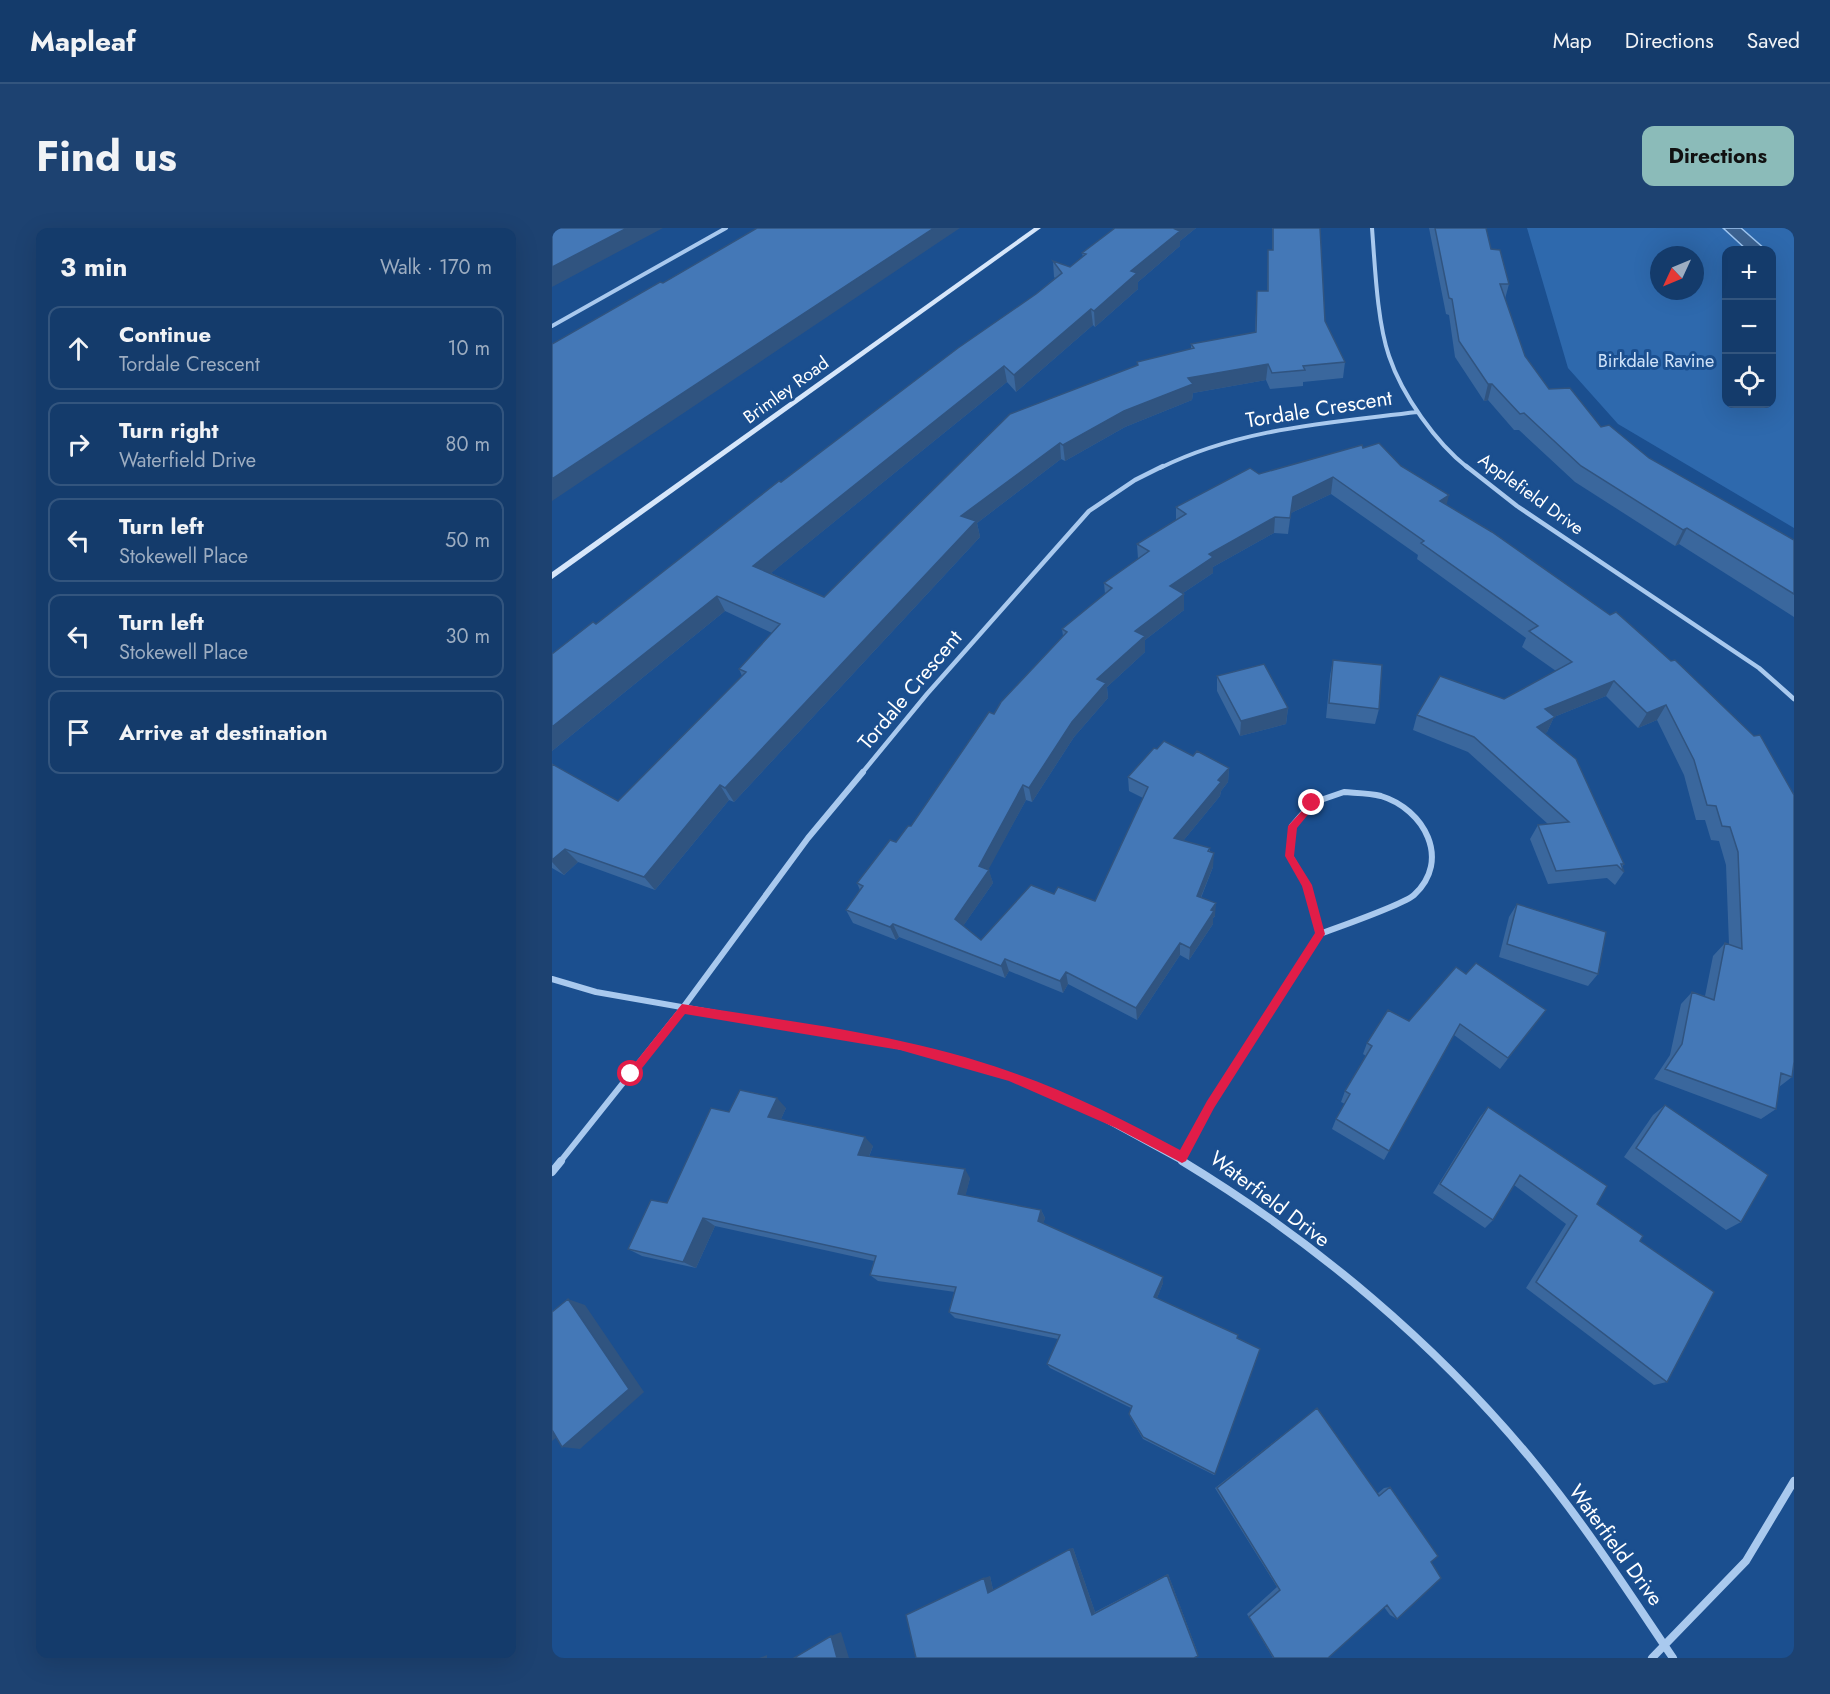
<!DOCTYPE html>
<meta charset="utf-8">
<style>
body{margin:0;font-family:Jost,sans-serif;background:#1d4271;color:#f1f3f6}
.controls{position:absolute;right:18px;top:18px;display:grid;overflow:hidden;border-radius:12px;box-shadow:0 6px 24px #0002}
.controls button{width:54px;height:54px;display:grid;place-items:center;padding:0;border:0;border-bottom:2px solid #33557e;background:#143b6b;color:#f1f3f6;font:30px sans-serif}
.compass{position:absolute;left:1098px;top:18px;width:54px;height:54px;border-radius:50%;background:#143b6b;box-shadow:0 6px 24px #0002;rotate:226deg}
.stop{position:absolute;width:18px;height:18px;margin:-14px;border:4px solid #e11d48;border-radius:50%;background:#fff}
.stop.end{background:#e11d48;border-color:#fff;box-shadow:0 2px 6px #0008}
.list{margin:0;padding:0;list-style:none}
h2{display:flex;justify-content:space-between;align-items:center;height:78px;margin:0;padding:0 24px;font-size:26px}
h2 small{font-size:20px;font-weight:400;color:#9dadc1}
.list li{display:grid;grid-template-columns:39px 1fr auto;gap:18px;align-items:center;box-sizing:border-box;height:84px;margin:0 12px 12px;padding:0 12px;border:2px solid #33557e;border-radius:12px}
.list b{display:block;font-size:22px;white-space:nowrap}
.list p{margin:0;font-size:20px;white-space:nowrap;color:#9dadc1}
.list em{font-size:20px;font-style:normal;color:#9dadc1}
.icon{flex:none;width:33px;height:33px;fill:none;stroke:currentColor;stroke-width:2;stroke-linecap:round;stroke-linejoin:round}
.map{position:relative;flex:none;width:1242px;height:1430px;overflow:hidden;border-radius:12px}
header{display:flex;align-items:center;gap:36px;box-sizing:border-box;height:84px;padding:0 30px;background:#143b6b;border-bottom:2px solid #33557e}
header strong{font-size:28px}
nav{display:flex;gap:33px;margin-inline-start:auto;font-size:21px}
.intro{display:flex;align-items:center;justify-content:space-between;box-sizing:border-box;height:144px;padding:0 36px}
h1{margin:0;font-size:42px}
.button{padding:15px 27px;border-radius:12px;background:#8bbbb9;color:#111;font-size:21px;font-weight:700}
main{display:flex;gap:36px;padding:0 36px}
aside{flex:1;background:#143b6b;border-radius:12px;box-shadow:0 6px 24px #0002}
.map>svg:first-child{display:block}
</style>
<header>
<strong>Mapleaf</strong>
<nav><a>Map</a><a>Directions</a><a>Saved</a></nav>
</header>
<div class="intro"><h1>Find us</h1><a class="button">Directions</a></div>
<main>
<aside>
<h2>3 min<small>Walk · 170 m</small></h2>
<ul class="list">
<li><svg class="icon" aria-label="ahead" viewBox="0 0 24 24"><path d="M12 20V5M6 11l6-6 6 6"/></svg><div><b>Continue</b><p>Tordale Crescent</p></div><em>10 m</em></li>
<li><svg class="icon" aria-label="right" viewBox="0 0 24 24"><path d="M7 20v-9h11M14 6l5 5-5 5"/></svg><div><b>Turn right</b><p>Waterfield Drive</p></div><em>80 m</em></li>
<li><svg class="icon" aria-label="left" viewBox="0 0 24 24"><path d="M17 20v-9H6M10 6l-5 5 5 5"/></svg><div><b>Turn left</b><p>Stokewell Place</p></div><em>50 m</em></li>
<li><svg class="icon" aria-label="left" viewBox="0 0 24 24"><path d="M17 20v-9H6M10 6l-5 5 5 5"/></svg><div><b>Turn left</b><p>Stokewell Place</p></div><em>30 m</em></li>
<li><svg class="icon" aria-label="arrive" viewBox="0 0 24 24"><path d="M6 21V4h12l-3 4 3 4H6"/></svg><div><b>Arrive at destination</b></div></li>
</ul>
</aside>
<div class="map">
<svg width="1242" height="1430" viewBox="0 0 1242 1430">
<rect width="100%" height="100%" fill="#1b4f8f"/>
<path fill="#2e69ad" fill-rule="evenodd" d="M 975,0 L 1242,0 L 1242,300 L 1066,196 L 1016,140 ZM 1174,22 L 1220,22 L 1220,176 L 1174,176 ZM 1107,27 L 1143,27 L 1143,63 L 1107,63 Z"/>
<path fill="#3c6290" stroke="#9cc4f0" stroke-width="1.5" d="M 1171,0 L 1189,0 L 1214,22 L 1195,22 Z"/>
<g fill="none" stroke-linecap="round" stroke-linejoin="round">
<path stroke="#a9c9ee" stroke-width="4" d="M 820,0 C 823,38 825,93 837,128 C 850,167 884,215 916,240
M 0,98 L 174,0
M 608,240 C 689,200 777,195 865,184"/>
<path stroke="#a9c9ee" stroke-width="4.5" d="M 914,238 L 965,278 L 1207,440 L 1242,471
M 310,545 L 375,466 L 537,283 L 583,252 L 611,238"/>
<path stroke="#a9c9ee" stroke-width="6" d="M 792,564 C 804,565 818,565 829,568 C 872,581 900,632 862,667 C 851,677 786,699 768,706 L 755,657 L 738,628 L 740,598 L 760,575 Z
M 0,751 L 44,764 L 323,813 L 406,831 L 459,849 L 531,879 L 632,934
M 630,929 L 658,877 L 768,706
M 8,934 L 130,781 L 256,610 L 311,544"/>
<path stroke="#a9c9ee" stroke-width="8" d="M 630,933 C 762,1013 886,1117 984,1237 C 1034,1298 1077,1365 1121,1430
M 0,944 L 9,933
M 1100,1430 L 1194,1333 L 1242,1253"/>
<path fill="#d6e6fa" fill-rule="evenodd" d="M 482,0 L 489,0 L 0,351 L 0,344 Z"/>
</g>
<path fill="#3a679d" d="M 563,0 L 644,0 L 628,13 L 628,18 L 586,54 L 586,61 L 543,99 L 541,97 L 464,164 L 455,154 L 219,345 L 272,369 L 585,137 L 585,134 L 639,121 L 639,116 L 703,105 L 705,63 L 715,63 L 716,22 L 720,22 L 720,0 L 768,0 L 773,93 L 793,134 L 791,150 L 751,154 L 751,158 L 718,161 L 714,152 L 641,165 L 640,172 L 573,199 L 513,233 L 509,231 L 425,295 L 428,309 L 182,574 L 177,572 L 103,662 L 26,634 L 12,647 L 0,640 L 0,536 L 66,573 L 190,448 L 187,441 L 220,405 L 173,383 L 0,523 L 0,426 L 44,396 L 229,254 L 484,66 L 503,50 L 502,49 L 501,33 L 518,39 L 531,29 L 530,25 Z
M 877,0 L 934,0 L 939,21 L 957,56 L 953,71 L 973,128 L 997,161 L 1049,199 L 1097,230 L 1242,312 L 1242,389 L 1127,316 L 1123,318 L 1023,254 L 967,202 L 962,202 L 936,172 L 932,173 L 903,129 L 897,87 L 894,86 Z
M 811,220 L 849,238 L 895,277 L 1202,508 L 1240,849 L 1227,859 L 1224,881 L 1209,891 L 1102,851 L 1118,827 L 1129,776 L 1140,764 L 1153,768 L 1161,728 L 1173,715 L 1177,717 L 1174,637 L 1167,613 L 1159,612 L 1153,592 L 1144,592 L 1132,547 L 1105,492 L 1086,500 L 1054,468 L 1002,489 L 995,504 L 993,505 L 1072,636 L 1070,639 L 1072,644 L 1063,657 L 1055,650 L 996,656 L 978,611 L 986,597 L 996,596 L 916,524 L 861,502 L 865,487 L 952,471 L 1004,443 L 970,419 L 974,410 L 865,331 L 866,327 L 779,266 L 739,285 L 736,306 L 722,305 L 661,339 L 661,345 L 631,365 L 632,382 L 593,412 L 593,424 L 555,459 L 556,470 L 522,509 L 480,574 L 474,572 L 436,641 L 441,655 L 411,698 L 429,712 L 502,666 L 543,673 L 591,570 L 577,563 L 576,549 L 605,521 L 641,528 L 677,540 L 676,554 L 669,563 L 668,568 L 631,613 L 658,620 L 658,624 L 661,639 L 649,670 L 663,688 L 661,690 L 661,696 L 637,732 L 628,727 L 585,792 L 516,756 L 511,765 L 457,743 L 453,750 L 347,709 L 344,712 L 301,695 L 294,682 L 308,662 L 305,655 L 359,598 L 442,486 L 511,408 L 510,401 L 553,366 L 552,355 L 586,331 L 585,316 L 624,292 L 624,279 L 707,246 Z
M 781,432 L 827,481 L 823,496 L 774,490 L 778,448 Z
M 665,448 L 736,480 L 734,496 L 688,508 L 665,463 Z
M 965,676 L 1046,746 L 1036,758 L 947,729 L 957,689 Z
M 914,746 L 985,793 L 948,841 L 902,807 L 832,932 L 780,901 L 784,891 L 793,876 L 789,874 L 793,863 L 814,828 L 811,826 L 815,815 L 857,793 Z
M 1113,877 L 1189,994 L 1174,1002 L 1072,929 L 1101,887 Z
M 936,879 L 1045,976 L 1088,1013 L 1115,1154 L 1102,1157 L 974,1060 L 1014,996 L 962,957 L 941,992 L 933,1000 L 881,965 L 928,889 Z
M 234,880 L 229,891 L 321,918 L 317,929 L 418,950 L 413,968 L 489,982 L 493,990 L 491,995 L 611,1049 L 611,1055 L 605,1070 L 685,1110 L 663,1246 L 662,1247 L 591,1211 L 578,1189 L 579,1180 L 498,1140 L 495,1136 L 506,1111 L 403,1090 L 397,1084 L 403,1064 L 326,1053 L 318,1047 L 322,1033 L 163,998 L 144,1040 L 90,1028 L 76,1021 L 115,975 L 177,884 Z
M 765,1180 L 825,1266 L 832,1260 L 838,1259 L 879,1334 L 845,1391 L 838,1387 L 832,1379 L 721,1430 L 695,1386 L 725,1359 L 663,1260 Z
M 521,1320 L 543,1384 L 616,1346 L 645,1423 L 646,1428 L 364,1430 L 438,1348 L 441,1362 Z"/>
<path fill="#305480" d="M 75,0 L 111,0 L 0,59 L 0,39 Z
M 382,0 L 408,0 L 0,273 L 0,251 Z
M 625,0 L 644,0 L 628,13 L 628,18 L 586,54 L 586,61 L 543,99 L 542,83 L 579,43 Z
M 539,81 L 541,97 L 464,164 L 462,147 Z
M 716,136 L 714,152 L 641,165 L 640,172 L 573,199 L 513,233 L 511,217 L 572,183 L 636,150 Z
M 452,138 L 455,154 L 208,354 L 201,338 Z
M 936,156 L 940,156 L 936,172 L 932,173 Z
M 508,215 L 509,231 L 425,295 L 428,309 L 182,574 L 173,560 L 409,288 Z
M 781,249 L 779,266 L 739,285 L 736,306 L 741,269 Z
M 897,267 L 893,283 L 888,273 Z
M 723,289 L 722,305 L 661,339 L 661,345 L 619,373 L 618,358 L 657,326 Z
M 1135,300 L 1127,316 L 1123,318 L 1131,302 Z
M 632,366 L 632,382 L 593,412 L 593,424 L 555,459 L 556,470 L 522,509 L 480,574 L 477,560 L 545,451 L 583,403 Z
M 165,368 L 173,383 L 0,523 L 0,499 Z
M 1062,453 L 1054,468 L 1002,489 L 995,504 L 978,514 L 993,481 Z
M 1114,477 L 1105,492 L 1086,500 L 1095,485 Z
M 736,480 L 734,496 L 688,508 L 689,493 Z
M 677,540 L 676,554 L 669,563 L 668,568 L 622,624 L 622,610 L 666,552 Z
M 168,557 L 177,572 L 103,662 L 92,649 Z
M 471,557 L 474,572 L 433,648 L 437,642 L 441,655 L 407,704 L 403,691 L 427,638 Z
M 13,621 L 26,634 L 12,647 L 0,634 L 0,632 Z
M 662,625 L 661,639 L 644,681 L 645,668 Z
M 664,675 L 663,688 L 661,690 L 661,696 L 637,732 L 638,720 Z
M 341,696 L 347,709 L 344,712 L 338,699 Z
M 628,715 L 628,727 L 585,792 L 584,780 Z
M 453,731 L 457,743 L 453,750 L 449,738 Z
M 514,744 L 516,756 L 511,765 L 508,753 Z
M 225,870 L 234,880 L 226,898 L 216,889 Z
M 313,909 L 321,918 L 314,936 L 306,927 Z
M 413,941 L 418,950 L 412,974 L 406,966 Z
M 489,982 L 493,990 L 490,1001 L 486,993 Z
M 151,990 L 163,998 L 144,1040 L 131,1034 Z
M 611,1049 L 611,1055 L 603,1075 L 602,1069 Z
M 16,1071 L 33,1077 L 92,1164 L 28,1221 L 10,1219 Z
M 0,1199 L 15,1201 L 0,1213 Z
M 521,1320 L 543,1384 L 540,1387 L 518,1321 Z
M 616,1346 L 645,1423 L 646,1428 L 615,1347 Z
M 438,1348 L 441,1362 L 436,1365 L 432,1350 Z
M 289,1404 L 297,1430 L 285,1430 L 279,1408 Z
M 215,1427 L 215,1430 L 207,1430 Z"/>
<path fill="#4478b7" stroke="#305480" stroke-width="1.5" d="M 0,0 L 75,0 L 0,39 Z
M 205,0 L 382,0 L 0,251 L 0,116 L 108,54 L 111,55 Z
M 563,0 L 625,0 L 623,1 L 628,3 L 579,43 L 585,45 L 542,83 L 539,81 L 462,147 L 452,138 L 201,338 L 272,369 L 458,186 L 586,137 L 585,134 L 642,120 L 639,116 L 704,104 L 705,63 L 716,63 L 716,22 L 721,22 L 721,0 L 768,0 L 773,93 L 793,134 L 751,138 L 753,142 L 720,145 L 716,136 L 636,150 L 641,156 L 572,183 L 511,217 L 508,215 L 409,288 L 424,293 L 173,560 L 168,557 L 92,649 L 13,621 L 0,632 L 0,536 L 66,573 L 194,444 L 187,441 L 228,396 L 165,368 L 0,499 L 0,426 L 41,394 L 44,396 L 227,253 L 229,254 L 406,120 L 484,66 L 510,45 L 501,33 L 518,39 L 534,26 L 530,25 Z
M 883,0 L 934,0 L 939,21 L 948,22 L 957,56 L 948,56 L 973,128 L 997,161 L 1018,160 L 1049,199 L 1057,197 L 1097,230 L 1242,312 L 1242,366 L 1135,300 L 1131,302 L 1029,238 L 972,185 L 968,186 L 940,156 L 936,156 L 907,113 L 900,71 L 897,70 Z
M 827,215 L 849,238 L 897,267 L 888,273 L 940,304 L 1058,387 L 1064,384 L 1119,433 L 1123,432 L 1202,508 L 1208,507 L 1242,567 L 1242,834 L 1240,849 L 1229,845 L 1224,881 L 1113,841 L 1130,816 L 1140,764 L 1162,772 L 1173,715 L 1190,721 L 1186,624 L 1178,599 L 1170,598 L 1164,578 L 1155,577 L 1142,532 L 1114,477 L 1095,485 L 1062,453 L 993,481 L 1003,489 L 985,499 L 1024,531 L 1072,636 L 1069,636 L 1072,644 L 1065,637 L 1004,643 L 986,597 L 1017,594 L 922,509 L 865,487 L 888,448 L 952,471 L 1020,434 L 977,403 L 986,398 L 869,315 L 872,313 L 781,249 L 741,269 L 738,290 L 723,289 L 657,326 L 661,329 L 618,358 L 632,366 L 583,403 L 593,408 L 545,451 L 554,455 L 520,494 L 477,560 L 471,557 L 427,638 L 437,642 L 403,691 L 429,712 L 479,657 L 502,666 L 506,659 L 543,673 L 596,559 L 576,549 L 602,520 L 605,521 L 612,513 L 641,528 L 645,523 L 677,540 L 666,552 L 669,554 L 622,610 L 658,620 L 656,623 L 662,625 L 645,668 L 664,675 L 659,682 L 662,683 L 638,720 L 628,715 L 584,780 L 514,744 L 508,753 L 453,731 L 449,738 L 341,696 L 338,699 L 294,682 L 311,658 L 305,655 L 338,612 L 344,614 L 356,598 L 359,598 L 437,484 L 442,486 L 449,474 L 515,404 L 510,401 L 560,360 L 552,355 L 597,323 L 585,316 L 634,286 L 624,279 L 698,240 L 707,246 L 810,217 L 811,220 Z
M 781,432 L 830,437 L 827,481 L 777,475 Z
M 712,436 L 736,480 L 689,493 L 665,448 Z
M 965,676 L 1054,704 L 1046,746 L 955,716 Z
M 924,735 L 994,782 L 956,830 L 908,796 L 837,923 L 784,891 L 798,866 L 793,863 L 820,818 L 815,815 L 836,782 L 857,793 L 904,739 L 914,746 Z
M 188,862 L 225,870 L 216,889 L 313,909 L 306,927 L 413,941 L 406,966 L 489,982 L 486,993 L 611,1049 L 602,1069 L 686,1107 L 685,1110 L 708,1121 L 663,1246 L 591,1209 L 577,1186 L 580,1178 L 495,1136 L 508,1107 L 397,1084 L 404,1059 L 318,1047 L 324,1028 L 151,990 L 131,1034 L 76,1021 L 99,972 L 115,975 L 159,880 L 177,884 Z
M 1113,877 L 1216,947 L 1189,994 L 1084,920 Z
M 936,879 L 1055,958 L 1045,976 L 1091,1008 L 1088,1013 L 1162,1064 L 1115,1154 L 984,1054 L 1025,988 L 968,947 L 941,992 L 888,956 Z
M 16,1071 L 77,1161 L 10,1219 L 0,1202 L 0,1084 Z
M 765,1180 L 827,1268 L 838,1259 L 886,1328 L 879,1334 L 889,1350 L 845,1391 L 835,1377 L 776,1430 L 722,1430 L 697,1389 L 728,1362 L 665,1260 Z
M 518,1321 L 540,1387 L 615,1347 L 646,1428 L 642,1430 L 364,1430 L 354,1387 L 432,1350 L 436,1365 Z
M 279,1408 L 285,1430 L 242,1430 Z"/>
<path fill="#e11d48" d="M 760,572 L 763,573 L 763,578 L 745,600 L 742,628 L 760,657 L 773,706 L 662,880 L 634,933 L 630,935 L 564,900 L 457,853 L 348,822 L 133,786 L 83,849 L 79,851 L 74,846 L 130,776 C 240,794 354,806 459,844 C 517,864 574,893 628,922 L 655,873 L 763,705 L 750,658 L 733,628 L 736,598 Z"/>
<g text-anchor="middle" stroke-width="6" stroke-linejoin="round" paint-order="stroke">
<g font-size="18" fill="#cfe3fa" stroke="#1b4f8f">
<text x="1104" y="139">Birkdale Ravine</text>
</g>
<g font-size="18" fill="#fff" stroke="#1b4f8f">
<text transform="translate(234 162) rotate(-36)" y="6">Brimley Road</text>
<text transform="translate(979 266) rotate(36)" y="6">Applefield Drive</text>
</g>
<g font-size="21" fill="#fff" stroke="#1b4f8f">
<text transform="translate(767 181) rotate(-9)" y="7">Tordale Crescent</text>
<text transform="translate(358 462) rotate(-50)" y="7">Tordale Crescent</text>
<text transform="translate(718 971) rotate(37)" y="7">Waterfield Drive</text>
<text transform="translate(1064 1317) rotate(54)" y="7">Waterfield Drive</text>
</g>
</g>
</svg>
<div class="controls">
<button>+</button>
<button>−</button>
<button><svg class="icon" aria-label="locate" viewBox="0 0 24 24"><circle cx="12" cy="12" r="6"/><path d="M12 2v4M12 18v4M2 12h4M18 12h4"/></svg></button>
</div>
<svg class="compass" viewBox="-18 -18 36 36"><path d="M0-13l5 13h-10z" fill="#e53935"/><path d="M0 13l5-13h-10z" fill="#9dadc1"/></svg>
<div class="stop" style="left:79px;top:846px"></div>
<div class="stop end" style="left:760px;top:575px"></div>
</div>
</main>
